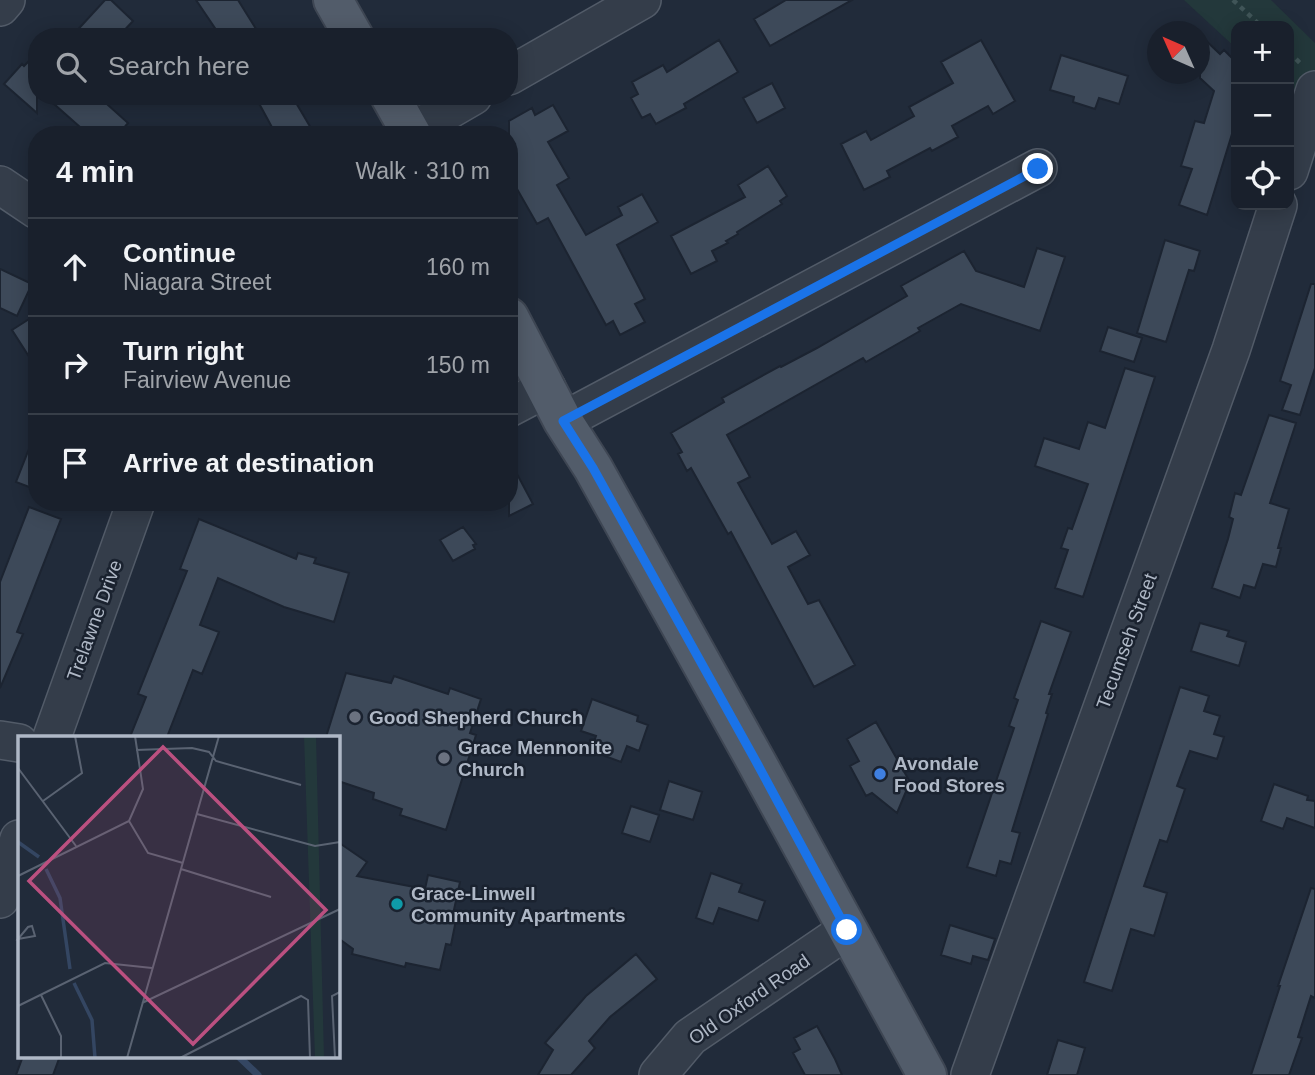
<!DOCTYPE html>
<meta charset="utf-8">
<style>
body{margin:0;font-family:Arial,sans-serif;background:#222834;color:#f1f3f6}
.controls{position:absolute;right:21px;top:21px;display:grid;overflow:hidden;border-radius:14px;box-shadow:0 4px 18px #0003}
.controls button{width:63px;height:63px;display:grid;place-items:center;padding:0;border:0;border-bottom:2px solid #373e48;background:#19202c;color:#f1f3f6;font:35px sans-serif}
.compass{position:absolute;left:1147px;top:21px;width:63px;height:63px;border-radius:50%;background:#19202c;box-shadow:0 4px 18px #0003;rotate:315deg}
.stop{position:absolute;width:21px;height:21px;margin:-16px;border:5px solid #1a73e8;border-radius:50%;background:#fff}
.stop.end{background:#1a73e8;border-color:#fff;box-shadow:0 2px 7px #0008}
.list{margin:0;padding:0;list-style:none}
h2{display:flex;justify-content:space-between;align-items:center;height:91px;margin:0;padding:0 28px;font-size:30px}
h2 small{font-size:23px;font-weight:400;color:#9fa3a9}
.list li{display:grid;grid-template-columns:46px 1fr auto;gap:21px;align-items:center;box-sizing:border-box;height:98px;padding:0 28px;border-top:2px solid #373e48}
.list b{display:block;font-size:26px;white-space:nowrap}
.list p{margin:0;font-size:23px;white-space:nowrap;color:#9fa3a9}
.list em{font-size:23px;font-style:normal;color:#9fa3a9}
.icon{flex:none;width:38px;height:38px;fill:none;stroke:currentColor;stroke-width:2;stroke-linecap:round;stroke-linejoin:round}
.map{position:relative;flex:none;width:1315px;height:1075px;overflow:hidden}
.search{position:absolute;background:#19202c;box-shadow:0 4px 18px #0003;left:28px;top:28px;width:490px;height:77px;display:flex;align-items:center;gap:18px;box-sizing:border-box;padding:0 24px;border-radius:28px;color:#9fa3a9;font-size:26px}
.panel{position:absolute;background:#19202c;box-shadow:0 4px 18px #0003;left:28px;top:126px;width:490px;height:385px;border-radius:28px}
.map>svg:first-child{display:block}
</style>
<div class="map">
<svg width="1315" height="1075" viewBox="0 0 1315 1075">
<rect width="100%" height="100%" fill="#212b3a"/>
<path fill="#23383b" d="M 1184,0 L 1271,0 L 1315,43 L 1315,122 L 1289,97 L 1289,26 L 1236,26 L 1236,48 Z"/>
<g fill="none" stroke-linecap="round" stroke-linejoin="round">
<path stroke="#344662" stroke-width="7" d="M 238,1056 L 258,1075"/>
</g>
<path fill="#3d4959" stroke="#1c2431" stroke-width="2" d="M 105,0 L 111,0 L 133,21 L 118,37 L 71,37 Z
M 196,0 L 238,0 L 261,37 L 221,37 Z
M 786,0 L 852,0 L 770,46 L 754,19 Z
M 1200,35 L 1220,54 L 1224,50 L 1236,62 L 1236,121 L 1207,215 L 1179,205 L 1192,169 L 1181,166 L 1195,121 L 1204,123 L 1214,91 L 1200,78 Z
M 719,40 L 738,72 L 684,104 L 686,108 L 656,124 L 650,114 L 642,118 L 631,98 L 638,94 L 632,82 L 663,65 L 667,72 Z
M 981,40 L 1015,101 L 993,114 L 988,106 L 952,126 L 958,137 L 932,151 L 930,148 L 887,171 L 890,177 L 864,190 L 841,144 L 866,131 L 871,140 L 914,116 L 909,107 L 953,83 L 941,62 Z
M 37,53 L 37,113 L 4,84 L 22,64 L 24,66 Z
M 1061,55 L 1128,76 L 1119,104 L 1099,98 L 1095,109 L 1073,102 L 1074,97 L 1050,90 Z
M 772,83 L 785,108 L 757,123 L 743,98 Z
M 45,96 L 98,96 L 128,123 L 118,135 L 89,135 Z
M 255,96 L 292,96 L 315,135 L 268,135 L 274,131 Z
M 553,105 L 568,131 L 548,142 L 569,178 L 557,185 L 586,235 L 622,215 L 618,207 L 642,194 L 658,222 L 617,245 L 645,299 L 635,304 L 645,322 L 620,335 L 613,321 L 606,325 L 548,218 L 537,224 L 509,175 L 509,121 L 532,108 L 535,115 Z
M 768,166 L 787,196 L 780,201 L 782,204 L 737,232 L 738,234 L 726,241 L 728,243 L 712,251 L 717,261 L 691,274 L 671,236 L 745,197 L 738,185 Z
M 1165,240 L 1200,251 L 1194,271 L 1189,270 L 1166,342 L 1137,333 Z
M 1037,248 L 1065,257 L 1040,331 L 961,304 L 918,328 L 920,331 L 866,362 L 863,358 L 727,435 L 750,477 L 738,483 L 772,544 L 796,531 L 810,555 L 788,567 L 808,604 L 819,600 L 855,665 L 814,687 L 731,532 L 728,534 L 691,468 L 687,471 L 678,454 L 682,452 L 671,433 L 724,402 L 722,398 L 780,366 L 781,367 L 817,348 L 907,296 L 901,286 L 964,251 L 976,271 L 1024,287 Z
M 0,269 L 32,284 L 17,316 L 0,308 Z
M 1311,284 L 1315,284 L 1315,368 L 1300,415 L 1282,410 L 1291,385 L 1280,381 Z
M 37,314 L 37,369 L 12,330 Z
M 1108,327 L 1142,338 L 1134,362 L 1100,351 Z
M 1125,368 L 1155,377 L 1083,597 L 1055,588 L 1068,550 L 1061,548 L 1068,528 L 1072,529 L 1088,484 L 1035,466 L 1044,438 L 1079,449 L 1088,422 L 1105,428 Z
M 1269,415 L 1296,423 L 1270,503 L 1289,509 L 1278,548 L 1281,548 L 1276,567 L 1263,564 L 1255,588 L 1244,585 L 1240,598 L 1212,588 L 1228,539 L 1233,519 L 1229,517 L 1235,493 L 1241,495 Z
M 36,431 L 37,431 L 37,490 L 16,482 Z
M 509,459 L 533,504 L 509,516 Z
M 29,507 L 61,519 L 17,632 L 23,634 L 0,688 L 0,582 Z
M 199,519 L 296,559 L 298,553 L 316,558 L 314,563 L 349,573 L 334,622 L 284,607 L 218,578 L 200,625 L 219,632 L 202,674 L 193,670 L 167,737 L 130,737 L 146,697 L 138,694 L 187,571 L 180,569 Z
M 463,527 L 476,544 L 473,545 L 475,549 L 453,561 L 440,540 Z
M 1041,621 L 1071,632 L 1049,694 L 1052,694 L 1046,713 L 1048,714 L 1012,831 L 1020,833 L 1011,864 L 1000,861 L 996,876 L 967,867 L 1014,728 L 1009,726 L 1018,700 L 1014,698 Z
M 1200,623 L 1229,631 L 1227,636 L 1246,642 L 1239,666 L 1191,651 Z
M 346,673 L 391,683 L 394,676 L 448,694 L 450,688 L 481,699 L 470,733 L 476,735 L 446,830 L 400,815 L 402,809 L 373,799 L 374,793 L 338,781 L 338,737 L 326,737 Z
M 1180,687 L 1209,696 L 1204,711 L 1220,716 L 1214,734 L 1224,737 L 1217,759 L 1190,751 L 1177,786 L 1185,789 L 1167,842 L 1160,840 L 1144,886 L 1167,893 L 1154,936 L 1131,929 L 1112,991 L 1084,982 Z
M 592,699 L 638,716 L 637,721 L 648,725 L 639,751 L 627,746 L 621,762 L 591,751 L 596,736 L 581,731 Z
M 876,722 L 910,782 L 897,813 L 872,793 L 866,796 L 850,766 L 859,761 L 847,739 Z
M 669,781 L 702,792 L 693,820 L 660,810 Z
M 1274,784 L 1308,796 L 1307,800 L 1315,801 L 1315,828 L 1287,818 L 1283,829 L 1261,821 Z
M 631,806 L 659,815 L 650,842 L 622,833 Z
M 338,842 L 367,862 L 357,876 L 425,889 L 428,875 L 460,882 L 452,919 L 456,920 L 451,945 L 446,944 L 440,970 L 406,963 L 405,967 L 352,954 L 353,949 L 338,938 Z
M 711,873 L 742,884 L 739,892 L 765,901 L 758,921 L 719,908 L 713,924 L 696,918 Z
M 1311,888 L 1315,889 L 1315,998 L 1311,996 L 1298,1037 L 1302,1038 L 1289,1075 L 1251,1075 L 1280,986 L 1278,986 Z
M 950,925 L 995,939 L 988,960 L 973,956 L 971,964 L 941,955 Z
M 636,954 L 657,979 L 610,1017 L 589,1041 L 595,1048 L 571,1075 L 538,1075 L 553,1050 L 545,1043 L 586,996 Z
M 817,1026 L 835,1059 L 842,1075 L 805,1075 L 793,1053 L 800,1049 L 794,1038 Z
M 1058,1040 L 1085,1048 L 1077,1075 L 1047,1075 Z
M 23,1056 L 60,1056 L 53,1075 L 16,1075 Z"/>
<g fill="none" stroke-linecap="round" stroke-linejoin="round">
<defs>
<path id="minor" d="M 0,7 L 6,0
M 509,76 L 642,0
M 411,132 L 473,96
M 1289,171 L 1315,90
M 0,185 L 37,210
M 509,408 L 547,388
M 563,421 L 1038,168
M 52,737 L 136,502
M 0,740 L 19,743
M 0,899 L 19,839
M 658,1075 L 690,1037 L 847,930
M 970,1075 L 1231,350 L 1278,205"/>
<path id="major" d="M 333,0 L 354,37
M 390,96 L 412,135
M 509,317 L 563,421 L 593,468 L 758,765 L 927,1075"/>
</defs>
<use href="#minor" stroke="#525b68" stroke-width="40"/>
<use href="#major" stroke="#3e4653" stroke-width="42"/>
<path stroke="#405558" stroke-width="4.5" stroke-dasharray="5 5" stroke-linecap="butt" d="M 1233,0 L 1261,26
M 1289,52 L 1303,66"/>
<use href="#minor" stroke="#343d4a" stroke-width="37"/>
<use href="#major" stroke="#525c6a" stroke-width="38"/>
</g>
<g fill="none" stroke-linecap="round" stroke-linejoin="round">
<path stroke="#1a73e8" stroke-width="9" d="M 847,930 L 758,765 L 593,468 L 563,421 L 1038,169"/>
</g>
<g fill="#6b7280" stroke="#1a222f" stroke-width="2.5">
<circle cx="355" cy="717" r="7"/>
<circle cx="444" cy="758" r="7"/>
</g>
<circle fill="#3f7fe0" stroke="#1a222f" stroke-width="2.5" cx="880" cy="774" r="7"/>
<circle fill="#0f9aa8" stroke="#1a222f" stroke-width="2.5" cx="397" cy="904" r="7"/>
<g text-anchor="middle" stroke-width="5" stroke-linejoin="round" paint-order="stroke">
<g font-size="19" fill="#afb8c6" stroke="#1a222f">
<text transform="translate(94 620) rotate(-70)" y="7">Trelawne Drive</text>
<text transform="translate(1126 641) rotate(-70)" y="7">Tecumseh Street</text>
<text transform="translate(749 999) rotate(-35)" y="7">Old Oxford Road</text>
</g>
<g font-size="19" font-weight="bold" fill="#afb8c6" stroke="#1a222f" text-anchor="start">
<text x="369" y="724">Good Shepherd Church</text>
<text x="458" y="754">Grace Mennonite<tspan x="458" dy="22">Church</tspan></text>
<text x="894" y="770">Avondale<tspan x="894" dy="22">Food Stores</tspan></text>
<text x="411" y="900">Grace-Linwell<tspan x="411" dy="22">Community Apartments</tspan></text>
</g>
</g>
<g transform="translate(18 736)">
<rect width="322" height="322" fill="#212b3a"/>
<path d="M 286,0 L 298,0 L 306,322 L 297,322 Z" fill="#23383b"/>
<path fill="none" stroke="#344662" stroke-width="3.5" d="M 0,106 L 21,121M 28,133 L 42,162 L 52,233M 56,247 L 74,284 L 77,322"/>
<path fill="none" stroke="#5a6372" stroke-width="2" d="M 118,14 L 174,12 L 191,16 L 198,25 L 283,49M 0,32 L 58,110M 25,65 L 64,37 L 57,0M 179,78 L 297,110 L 322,106M 111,85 L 130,117 L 165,127M 163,133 L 253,161M 0,140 L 111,85 L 125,53 L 117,0M 14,190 L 17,200 L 0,203 L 10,191 ZM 23,259 L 43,300 L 43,322M 124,267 L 322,173M 0,270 L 87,227 L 134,232M 109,322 L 201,0M 162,322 L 283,260 L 290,264 L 292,322M 317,322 L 314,260 L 322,256"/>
<path fill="#bb5080" fill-opacity="0.15" stroke="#bb5080" stroke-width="3.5" d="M 145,11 L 308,174 L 175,308 L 11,145 Z"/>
<rect width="322" height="322" fill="none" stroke="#afb8c6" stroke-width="3.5"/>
</g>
</svg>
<div class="controls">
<button>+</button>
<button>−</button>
<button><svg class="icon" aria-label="locate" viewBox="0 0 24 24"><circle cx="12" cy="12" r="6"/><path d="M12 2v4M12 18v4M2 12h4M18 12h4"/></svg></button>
</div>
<svg class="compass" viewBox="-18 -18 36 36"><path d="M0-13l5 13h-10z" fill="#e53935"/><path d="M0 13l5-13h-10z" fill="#9fa3a9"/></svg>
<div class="stop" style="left:847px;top:930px"></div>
<div class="stop end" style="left:1038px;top:169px"></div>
<div class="search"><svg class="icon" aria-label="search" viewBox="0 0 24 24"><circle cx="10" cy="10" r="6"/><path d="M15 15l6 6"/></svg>Search here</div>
<section class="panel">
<h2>4 min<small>Walk · 310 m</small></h2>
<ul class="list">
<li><svg class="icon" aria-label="ahead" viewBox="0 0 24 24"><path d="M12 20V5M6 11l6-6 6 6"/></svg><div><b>Continue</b><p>Niagara Street</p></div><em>160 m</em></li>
<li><svg class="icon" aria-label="right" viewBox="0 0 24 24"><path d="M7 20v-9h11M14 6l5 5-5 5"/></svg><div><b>Turn right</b><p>Fairview Avenue</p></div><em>150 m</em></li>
<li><svg class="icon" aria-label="arrive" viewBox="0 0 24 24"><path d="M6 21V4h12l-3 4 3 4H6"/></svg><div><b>Arrive at destination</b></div></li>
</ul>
</section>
</div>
